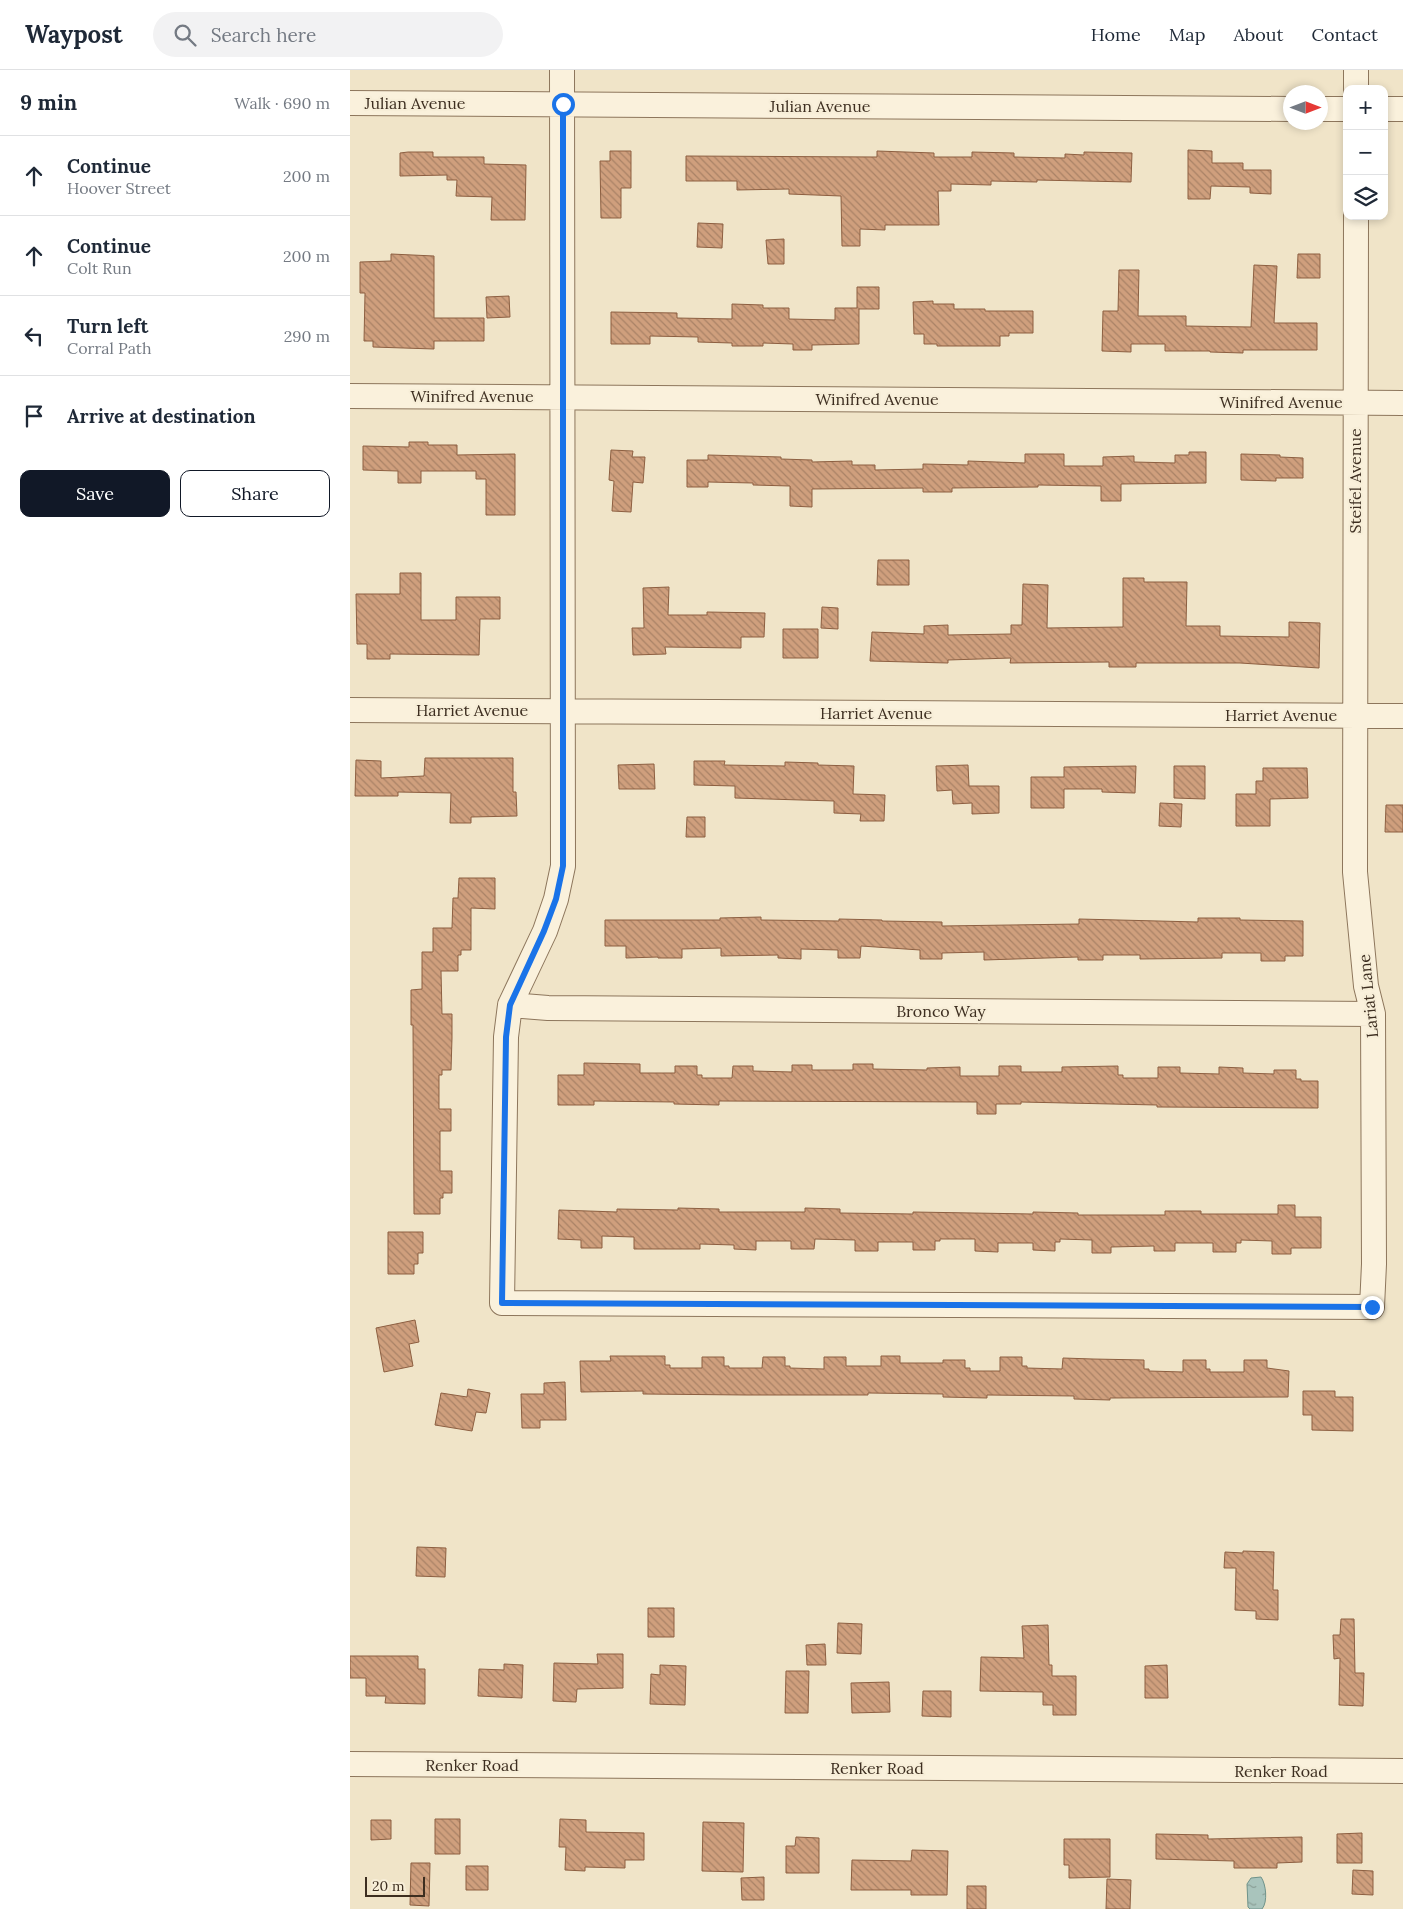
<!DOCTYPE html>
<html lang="en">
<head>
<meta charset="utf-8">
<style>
  :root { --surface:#fff; --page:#f2f2f3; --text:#1f2937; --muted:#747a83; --line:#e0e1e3; --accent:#111827 }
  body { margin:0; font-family:Lora,serif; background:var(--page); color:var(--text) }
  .controls { position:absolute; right:15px; top:15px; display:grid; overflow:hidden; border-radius:10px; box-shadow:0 2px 8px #0003 }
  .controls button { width:45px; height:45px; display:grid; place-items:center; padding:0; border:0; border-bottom:1px solid var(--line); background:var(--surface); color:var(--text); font:25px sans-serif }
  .compass { position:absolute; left:933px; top:15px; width:45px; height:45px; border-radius:50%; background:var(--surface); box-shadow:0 2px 8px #0003; rotate:90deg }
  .scale { position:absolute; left:15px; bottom:12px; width:60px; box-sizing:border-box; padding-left:5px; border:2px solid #3d2e20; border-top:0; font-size:14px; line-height:18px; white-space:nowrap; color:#3d2e20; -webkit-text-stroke:4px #f7eed8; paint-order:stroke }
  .stop { position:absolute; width:15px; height:15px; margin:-11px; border:4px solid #1a73e8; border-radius:50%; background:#fff }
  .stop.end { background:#1a73e8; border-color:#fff; box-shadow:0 1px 5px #0008 }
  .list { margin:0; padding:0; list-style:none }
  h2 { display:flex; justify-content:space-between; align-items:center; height:65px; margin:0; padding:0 20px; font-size:21px }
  h2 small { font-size:16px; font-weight:400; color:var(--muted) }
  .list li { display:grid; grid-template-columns:32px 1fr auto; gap:15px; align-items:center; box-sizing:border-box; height:80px; padding:0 20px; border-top:1px solid var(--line) }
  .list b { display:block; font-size:19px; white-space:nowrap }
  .list p { margin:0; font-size:16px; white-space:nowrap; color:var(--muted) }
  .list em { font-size:16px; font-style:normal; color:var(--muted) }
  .actions { display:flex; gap:10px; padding:15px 20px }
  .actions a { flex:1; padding:11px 0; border:1px solid var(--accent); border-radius:10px; text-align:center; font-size:18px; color:var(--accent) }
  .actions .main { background:var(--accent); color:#fff }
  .icon { flex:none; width:28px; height:28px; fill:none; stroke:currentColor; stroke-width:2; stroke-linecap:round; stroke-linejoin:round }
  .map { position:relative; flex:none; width:1053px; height:1839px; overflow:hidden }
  header { display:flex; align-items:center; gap:30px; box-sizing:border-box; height:70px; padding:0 25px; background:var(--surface); border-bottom:1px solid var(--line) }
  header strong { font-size:24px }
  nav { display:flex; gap:28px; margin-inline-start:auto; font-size:18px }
  .search { width:350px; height:45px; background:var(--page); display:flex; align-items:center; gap:12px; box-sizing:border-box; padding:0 18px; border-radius:28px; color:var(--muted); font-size:19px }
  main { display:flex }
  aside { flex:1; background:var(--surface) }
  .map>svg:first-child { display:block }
</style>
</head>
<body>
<header>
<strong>Waypost</strong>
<div class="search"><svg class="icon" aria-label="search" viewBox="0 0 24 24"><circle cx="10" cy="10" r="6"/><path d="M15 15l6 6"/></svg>Search here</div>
<nav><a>Home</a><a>Map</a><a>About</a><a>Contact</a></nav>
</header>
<main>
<aside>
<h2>9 min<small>Walk · 690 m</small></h2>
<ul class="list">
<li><svg class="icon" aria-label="ahead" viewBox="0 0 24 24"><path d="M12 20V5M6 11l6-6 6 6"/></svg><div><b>Continue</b><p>Hoover Street</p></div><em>200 m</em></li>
<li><svg class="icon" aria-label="ahead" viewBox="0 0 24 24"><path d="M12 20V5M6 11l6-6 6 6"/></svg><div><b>Continue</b><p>Colt Run</p></div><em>200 m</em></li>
<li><svg class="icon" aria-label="left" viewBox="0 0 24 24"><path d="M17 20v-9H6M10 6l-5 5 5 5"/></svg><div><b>Turn left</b><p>Corral Path</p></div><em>290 m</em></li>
<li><svg class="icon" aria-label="arrive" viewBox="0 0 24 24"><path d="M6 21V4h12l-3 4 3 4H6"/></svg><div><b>Arrive at destination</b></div></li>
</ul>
<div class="actions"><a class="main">Save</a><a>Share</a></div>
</aside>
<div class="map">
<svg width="1053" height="1839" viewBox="0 0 1053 1839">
  <defs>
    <pattern id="water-ripples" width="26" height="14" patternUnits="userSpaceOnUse" patternTransform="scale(1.25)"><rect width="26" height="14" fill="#a9c4bc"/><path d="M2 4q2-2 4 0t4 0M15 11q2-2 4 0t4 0" fill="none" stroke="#8ba098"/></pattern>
    <pattern id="building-back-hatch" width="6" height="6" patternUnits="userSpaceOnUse" patternTransform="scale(1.25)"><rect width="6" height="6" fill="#cf9f7d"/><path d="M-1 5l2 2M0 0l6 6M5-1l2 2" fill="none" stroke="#a98266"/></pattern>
  </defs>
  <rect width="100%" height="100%" fill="#f0e4c8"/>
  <path fill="url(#water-ripples)" stroke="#6f938a" d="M 911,1807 C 916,1814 918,1832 912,1839 L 900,1839 L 898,1837 L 897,1814 L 901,1808 Z"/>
  <path fill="url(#building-back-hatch)" stroke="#8d5f41" d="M 838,80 L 862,81 L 862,93 L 893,93 L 893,100 L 921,100 L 921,124 L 900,123 L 900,117 L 861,116 L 860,129 L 838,129 Z
    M 260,81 L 281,81 L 281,118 L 271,118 L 271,148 L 251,148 L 250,91 L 260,91 Z
    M 527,81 L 584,83 L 584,87 L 622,87 L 622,82 L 664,83 L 664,87 L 715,88 L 715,84 L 734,85 L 734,82 L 782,83 L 781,112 L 687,110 L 687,112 L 641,111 L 641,115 L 601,114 L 601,121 L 588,121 L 589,155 L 535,155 L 535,160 L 510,159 L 510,176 L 492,176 L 491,126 L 439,124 L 439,119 L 387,120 L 387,111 L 336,111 L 336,86 L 527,87 Z
    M 58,82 L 83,82 L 83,87 L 134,87 L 134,94 L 176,95 L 175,150 L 141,150 L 142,127 L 106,126 L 107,110 L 97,110 L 97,105 L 50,106 L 50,83 Z
    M 348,153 L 373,154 L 372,178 L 347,177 Z
    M 434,169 L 434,194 L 418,194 L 416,170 Z
    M 41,184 L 84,186 L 84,248 L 134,248 L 134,271 L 84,271 L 84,279 L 23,277 L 23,271 L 14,271 L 15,223 L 10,223 L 10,192 L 41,191 Z
    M 948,184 L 970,184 L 970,208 L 947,208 Z
    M 904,195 L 927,196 L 924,253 L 967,253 L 967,280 L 893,280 L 893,283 L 860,282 L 860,281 L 815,281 L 815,274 L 781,274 L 781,282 L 752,281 L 753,241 L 768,241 L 769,200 L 789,200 L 788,246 L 836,246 L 836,256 L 901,257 Z
    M 507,217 L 529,217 L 529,239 L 509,239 L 509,274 L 462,275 L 462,280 L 443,280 L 443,274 L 413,273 L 413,276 L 382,276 L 382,273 L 348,272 L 348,267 L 300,266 L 300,274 L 261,274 L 261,242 L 327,243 L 327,248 L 382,249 L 382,234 L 413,235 L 413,238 L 439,238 L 439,249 L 485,250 L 485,238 L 507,238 Z
    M 159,226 L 160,247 L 137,248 L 136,227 Z
    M 583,231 L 583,234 L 604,234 L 604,239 L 635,239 L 635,241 L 683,241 L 683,263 L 659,263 L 659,266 L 650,266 L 650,276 L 587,276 L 587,274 L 574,274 L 574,264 L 564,264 L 563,232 Z
    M 59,372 L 78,372 L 78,375 L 107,375 L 107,385 L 165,384 L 165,445 L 136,445 L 136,409 L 126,409 L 126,401 L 71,401 L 71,413 L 48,413 L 48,401 L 13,400 L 13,376 L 59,377 Z
    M 261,380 L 283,381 L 282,387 L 295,387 L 293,413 L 283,412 L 281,442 L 262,441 L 264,411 L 259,410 Z
    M 839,382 L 856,382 L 856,413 L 771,414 L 771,431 L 751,431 L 751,416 L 688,415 L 688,417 L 602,418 L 602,422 L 573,422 L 573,418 L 462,419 L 462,437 L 440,436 L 440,416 L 403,415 L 403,413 L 358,412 L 358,417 L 337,417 L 337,390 L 358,390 L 358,385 L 431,387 L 431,389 L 462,390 L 462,392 L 502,391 L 502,395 L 525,395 L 525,400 L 573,399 L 573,394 L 618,395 L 618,391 L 675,393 L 675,384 L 714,384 L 714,396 L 753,396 L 753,387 L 784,386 L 784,392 L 825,393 L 825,385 L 839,385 Z
    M 891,384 L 930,385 L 930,387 L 953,388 L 953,408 L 926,408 L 926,411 L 891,410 Z
    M 528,490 L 559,490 L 559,515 L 527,515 Z
    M 50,503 L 71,503 L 71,550 L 106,550 L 106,527 L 150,527 L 150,549 L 130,549 L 129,585 L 40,584 L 40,589 L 17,589 L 17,574 L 7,574 L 6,524 L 50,524 Z
    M 773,508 L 794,508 L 794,512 L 837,512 L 836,556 L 870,556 L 870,566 L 939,567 L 939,552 L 970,553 L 969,598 L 890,593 L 786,593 L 786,597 L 759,597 L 759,592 L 660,593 L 661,588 L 598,590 L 598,593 L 520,591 L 522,562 L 574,564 L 574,556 L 598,555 L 598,565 L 661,564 L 661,555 L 672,555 L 673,514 L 698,515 L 697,558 L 773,557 Z
    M 319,517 L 318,545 L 357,545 L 357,542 L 415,543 L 414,567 L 391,567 L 391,578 L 315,577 L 316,584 L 283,585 L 282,558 L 294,558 L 293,518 Z
    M 472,537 L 488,538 L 488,559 L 471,558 Z
    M 433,559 L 468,559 L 468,588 L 433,588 Z
    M 75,688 L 163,688 L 163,722 L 166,722 L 167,746 L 121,747 L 121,753 L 100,753 L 101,723 L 48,722 L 48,726 L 5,726 L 6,690 L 31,691 L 31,708 L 74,706 Z
    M 344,691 L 375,691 L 374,695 L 435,696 L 435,692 L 468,693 L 468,695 L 504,696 L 503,724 L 535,725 L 534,751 L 510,751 L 511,744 L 484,743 L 484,731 L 385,728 L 385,716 L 344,715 Z
    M 304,694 L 305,719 L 269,719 L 268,695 Z
    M 618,695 L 619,716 L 649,716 L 649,743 L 622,744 L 622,733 L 603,734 L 602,720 L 587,721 L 586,696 Z
    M 786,696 L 785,723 L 752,722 L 752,719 L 714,719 L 714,738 L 681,738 L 681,707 L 714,707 L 714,697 Z
    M 824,696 L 855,696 L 855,729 L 824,728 Z
    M 913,698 L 957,698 L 958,728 L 920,729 L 920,756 L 886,756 L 886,724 L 906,724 L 906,711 L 913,711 Z
    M 810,733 L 832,734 L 831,757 L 809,756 Z
    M 1036,735 L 1053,735 L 1053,762 L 1035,762 Z
    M 337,747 L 355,747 L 355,767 L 336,767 Z
    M 109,808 L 145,808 L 145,839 L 121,838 L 121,880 L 111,880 L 111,885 L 108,885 L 108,901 L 91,901 L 92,944 L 102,944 L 102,968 L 101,1000 L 92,1000 L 92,1005 L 89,1005 L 89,1039 L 101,1039 L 101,1061 L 90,1061 L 90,1101 L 102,1101 L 102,1123 L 93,1123 L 93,1128 L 90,1128 L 90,1144 L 64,1144 L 63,955 L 61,955 L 61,920 L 72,919 L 72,882 L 83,882 L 83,858 L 102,858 L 103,828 L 108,828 Z
    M 411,847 L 411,850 L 489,851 L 489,849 L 532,850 L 532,851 L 592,852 L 592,856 L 729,854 L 729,849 L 848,852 L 848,848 L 890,848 L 890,850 L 953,851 L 953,886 L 935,886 L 935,891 L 911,891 L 911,883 L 872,883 L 872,888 L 790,889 L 790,885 L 753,885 L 753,890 L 728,890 L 728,887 L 634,890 L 634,882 L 592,883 L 592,889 L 570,889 L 570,880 L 511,876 L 510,888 L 488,888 L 488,880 L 451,879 L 451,889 L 428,888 L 428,885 L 371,886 L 371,878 L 332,879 L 332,888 L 308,888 L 308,887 L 276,888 L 276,876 L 255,876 L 255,850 L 370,850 L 370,848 Z
    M 234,993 L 290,994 L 290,1003 L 325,1003 L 325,996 L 347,996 L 347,1005 L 352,1005 L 352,1008 L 382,1008 L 383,996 L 403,996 L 403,1001 L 442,1002 L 442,995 L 462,995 L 462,1000 L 503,1000 L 503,994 L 523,994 L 523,999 L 577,1000 L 577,998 L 610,997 L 610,1006 L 649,1006 L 649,996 L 671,996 L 671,1002 L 712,1002 L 712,997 L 768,996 L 768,1005 L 773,1005 L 773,1008 L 808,1008 L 808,997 L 830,997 L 830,1003 L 869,1004 L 869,997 L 893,998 L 893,1003 L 924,1004 L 924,1000 L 946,1000 L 946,1009 L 951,1009 L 951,1011 L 968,1011 L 968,1038 L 807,1037 L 807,1035 L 671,1032 L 671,1034 L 646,1034 L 646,1044 L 627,1044 L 627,1032 L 369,1031 L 369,1035 L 324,1034 L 324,1032 L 244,1031 L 244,1035 L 208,1035 L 208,1005 L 234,1005 Z
    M 928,1135 L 945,1135 L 945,1147 L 971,1147 L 971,1178 L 941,1178 L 941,1184 L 922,1184 L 922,1171 L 891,1170 L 891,1173 L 886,1173 L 886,1182 L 863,1182 L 863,1173 L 825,1173 L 825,1181 L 804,1181 L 804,1176 L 761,1177 L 761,1183 L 742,1183 L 742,1170 L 710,1169 L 710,1172 L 705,1172 L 705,1181 L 683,1180 L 683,1173 L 648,1173 L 648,1182 L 625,1181 L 625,1169 L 590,1169 L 590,1171 L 585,1171 L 585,1180 L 563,1180 L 563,1172 L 528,1172 L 528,1181 L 505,1181 L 505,1170 L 465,1169 L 464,1179 L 441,1179 L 441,1171 L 406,1171 L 406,1180 L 384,1179 L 384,1175 L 350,1174 L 350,1179 L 284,1179 L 284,1167 L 252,1166 L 252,1178 L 231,1178 L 231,1170 L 208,1169 L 209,1140 L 267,1142 L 267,1139 L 328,1140 L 328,1138 L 369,1139 L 369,1142 L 455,1142 L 455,1138 L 490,1139 L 490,1143 L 563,1144 L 563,1142 L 683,1144 L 683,1142 L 728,1143 L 728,1145 L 815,1145 L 815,1141 L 851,1141 L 851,1144 L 928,1144 Z
    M 38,1162 L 73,1162 L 73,1183 L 68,1183 L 68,1194 L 64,1194 L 64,1204 L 38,1204 Z
    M 65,1250 L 69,1272 L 59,1274 L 63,1296 L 34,1302 L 26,1258 Z
    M 260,1286 L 315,1286 L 315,1295 L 320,1295 L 320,1298 L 352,1298 L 352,1287 L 374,1287 L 374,1296 L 379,1296 L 379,1298 L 412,1298 L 413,1287 L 435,1287 L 435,1296 L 440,1296 L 440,1298 L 474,1299 L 474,1287 L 496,1287 L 496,1296 L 531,1296 L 531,1286 L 550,1286 L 550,1293 L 593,1293 L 593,1290 L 615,1290 L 615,1298 L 620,1298 L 620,1301 L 650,1301 L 650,1287 L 672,1287 L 672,1296 L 677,1296 L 677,1298 L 712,1299 L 713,1288 L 743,1289 L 794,1290 L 794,1299 L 799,1299 L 799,1301 L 833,1302 L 833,1290 L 856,1290 L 856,1299 L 860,1299 L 860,1302 L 894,1302 L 894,1290 L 917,1290 L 917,1298 L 939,1301 L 938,1327 L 760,1328 L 760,1330 L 724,1329 L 724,1326 L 637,1325 L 637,1328 L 593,1327 L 593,1324 L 518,1323 L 518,1325 L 396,1325 L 293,1324 L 293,1321 L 231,1322 L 230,1291 L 261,1291 Z
    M 215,1312 L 216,1350 L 190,1350 L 190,1358 L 172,1358 L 171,1324 L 194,1324 L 194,1313 Z
    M 118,1319 L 140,1323 L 136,1343 L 126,1342 L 122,1361 L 85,1355 L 91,1323 L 117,1327 Z
    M 953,1321 L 985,1321 L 985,1327 L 1003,1327 L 1003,1361 L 962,1360 L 962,1345 L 953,1345 Z
    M 67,1477 L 96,1478 L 95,1507 L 66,1506 Z
    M 893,1481 L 924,1482 L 923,1520 L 928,1520 L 928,1550 L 906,1549 L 906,1541 L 885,1540 L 886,1498 L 874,1498 L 875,1482 L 893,1483 Z
    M 298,1538 L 324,1538 L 324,1567 L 298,1567 Z
    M 991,1549 L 1004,1549 L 1005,1603 L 1014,1603 L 1013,1636 L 989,1635 L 990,1588 L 984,1589 L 983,1565 L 990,1565 Z
    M 488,1553 L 512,1554 L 511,1584 L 487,1583 Z
    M 698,1555 L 699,1595 L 702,1595 L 702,1606 L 726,1606 L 726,1645 L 703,1645 L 703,1635 L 693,1635 L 693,1622 L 630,1621 L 631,1587 L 674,1588 L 672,1556 Z
    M 475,1574 L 476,1595 L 457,1595 L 456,1575 Z
    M 247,1584 L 273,1584 L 273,1618 L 227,1619 L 226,1632 L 203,1631 L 204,1593 L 248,1594 Z
    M 0,1586 L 68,1586 L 68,1599 L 75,1599 L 75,1634 L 35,1633 L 36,1626 L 16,1626 L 16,1608 L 0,1608 Z
    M 154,1594 L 173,1595 L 172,1628 L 128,1626 L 129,1599 L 154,1600 Z
    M 310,1595 L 336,1596 L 335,1635 L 300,1634 L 301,1604 L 310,1605 Z
    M 817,1595 L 818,1628 L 795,1628 L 795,1596 Z
    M 436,1601 L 459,1601 L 458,1643 L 435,1643 Z
    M 539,1612 L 540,1642 L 502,1643 L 501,1613 Z
    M 573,1621 L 601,1621 L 601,1647 L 572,1646 Z
    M 85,1749 L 110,1749 L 110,1784 L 85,1784 Z
    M 210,1749 L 236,1750 L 236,1762 L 294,1763 L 294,1790 L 275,1790 L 275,1798 L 235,1797 L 235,1801 L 215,1800 L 216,1777 L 209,1777 Z
    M 21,1750 L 41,1750 L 41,1769 L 21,1770 Z
    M 353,1752 L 394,1753 L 393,1802 L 352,1801 Z
    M 1012,1763 L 1012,1793 L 987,1793 L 987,1764 Z
    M 806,1764 L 858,1765 L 858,1769 L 952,1767 L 952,1792 L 927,1793 L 927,1798 L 884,1798 L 884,1791 L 806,1789 Z
    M 446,1767 L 469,1768 L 469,1803 L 436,1803 L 436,1776 L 445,1776 Z
    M 714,1769 L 760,1769 L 760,1807 L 719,1808 L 719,1795 L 714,1795 Z
    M 562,1780 L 598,1781 L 597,1825 L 561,1825 L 561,1820 L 501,1820 L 502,1790 L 561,1791 Z
    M 61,1793 L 80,1793 L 79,1836 L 60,1835 Z
    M 116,1796 L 138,1796 L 138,1820 L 116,1820 Z
    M 1003,1800 L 1023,1801 L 1023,1825 L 1002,1824 Z
    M 414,1807 L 414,1830 L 392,1830 L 391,1808 Z
    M 757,1809 L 781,1810 L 780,1839 L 756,1839 Z
    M 617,1816 L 636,1816 L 636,1839 L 617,1839 Z"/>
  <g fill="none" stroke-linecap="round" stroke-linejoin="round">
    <defs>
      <path id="street" d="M 212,0 L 213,796 L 206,829 L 195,861 L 160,935 L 156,967 L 152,1233 L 1022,1237 L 1024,1194 L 1023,944 L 1016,916 L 1005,802 L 1006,146
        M 1006,19 L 1006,0
        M 0,33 L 941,39
        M 971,39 L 997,39
        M 1034,39 L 1053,39
        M 0,326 L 1053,333
        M 0,640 L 1053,646
        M 160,935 L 198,938 L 1023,944
        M 0,1694 L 1053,1701"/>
    </defs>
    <use href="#street" stroke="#8d765c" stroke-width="26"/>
    <use href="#street" stroke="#faf1dc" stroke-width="24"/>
  </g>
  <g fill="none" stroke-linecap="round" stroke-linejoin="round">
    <path stroke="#1a73e8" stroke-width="6" d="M 213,34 L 213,796 L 206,829 L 194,861 L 160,935 L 156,967 L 152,1233 L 1022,1237"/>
  </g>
  <g text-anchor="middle" stroke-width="4.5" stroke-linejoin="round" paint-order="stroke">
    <g font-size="16" fill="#3d2e20" stroke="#f7eed8">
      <text x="65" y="39">Julian Avenue</text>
      <text x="470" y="42">Julian Avenue</text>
      <text x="122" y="332">Winifred Avenue</text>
      <text x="527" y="335">Winifred Avenue</text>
      <text x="931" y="338">Winifred Avenue</text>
      <text transform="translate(1005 411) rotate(-90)" y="6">Steifel Avenue</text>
      <text x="122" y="646">Harriet Avenue</text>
      <text x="526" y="649">Harriet Avenue</text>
      <text x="931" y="651">Harriet Avenue</text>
      <text transform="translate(1018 926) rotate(-96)" y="6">Lariat Lane</text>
      <text x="591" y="947">Bronco Way</text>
      <text x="122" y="1701">Renker Road</text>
      <text x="527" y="1704">Renker Road</text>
      <text x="931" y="1707">Renker Road</text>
    </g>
  </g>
</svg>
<div class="controls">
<button>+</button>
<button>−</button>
<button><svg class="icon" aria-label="layers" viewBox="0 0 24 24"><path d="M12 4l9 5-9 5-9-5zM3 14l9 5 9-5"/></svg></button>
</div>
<svg class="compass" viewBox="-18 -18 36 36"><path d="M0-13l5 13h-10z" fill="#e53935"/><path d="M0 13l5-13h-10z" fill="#747a83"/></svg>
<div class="scale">20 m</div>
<div class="stop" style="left:213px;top:34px"></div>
<div class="stop end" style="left:1022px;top:1237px"></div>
</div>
</main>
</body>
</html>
